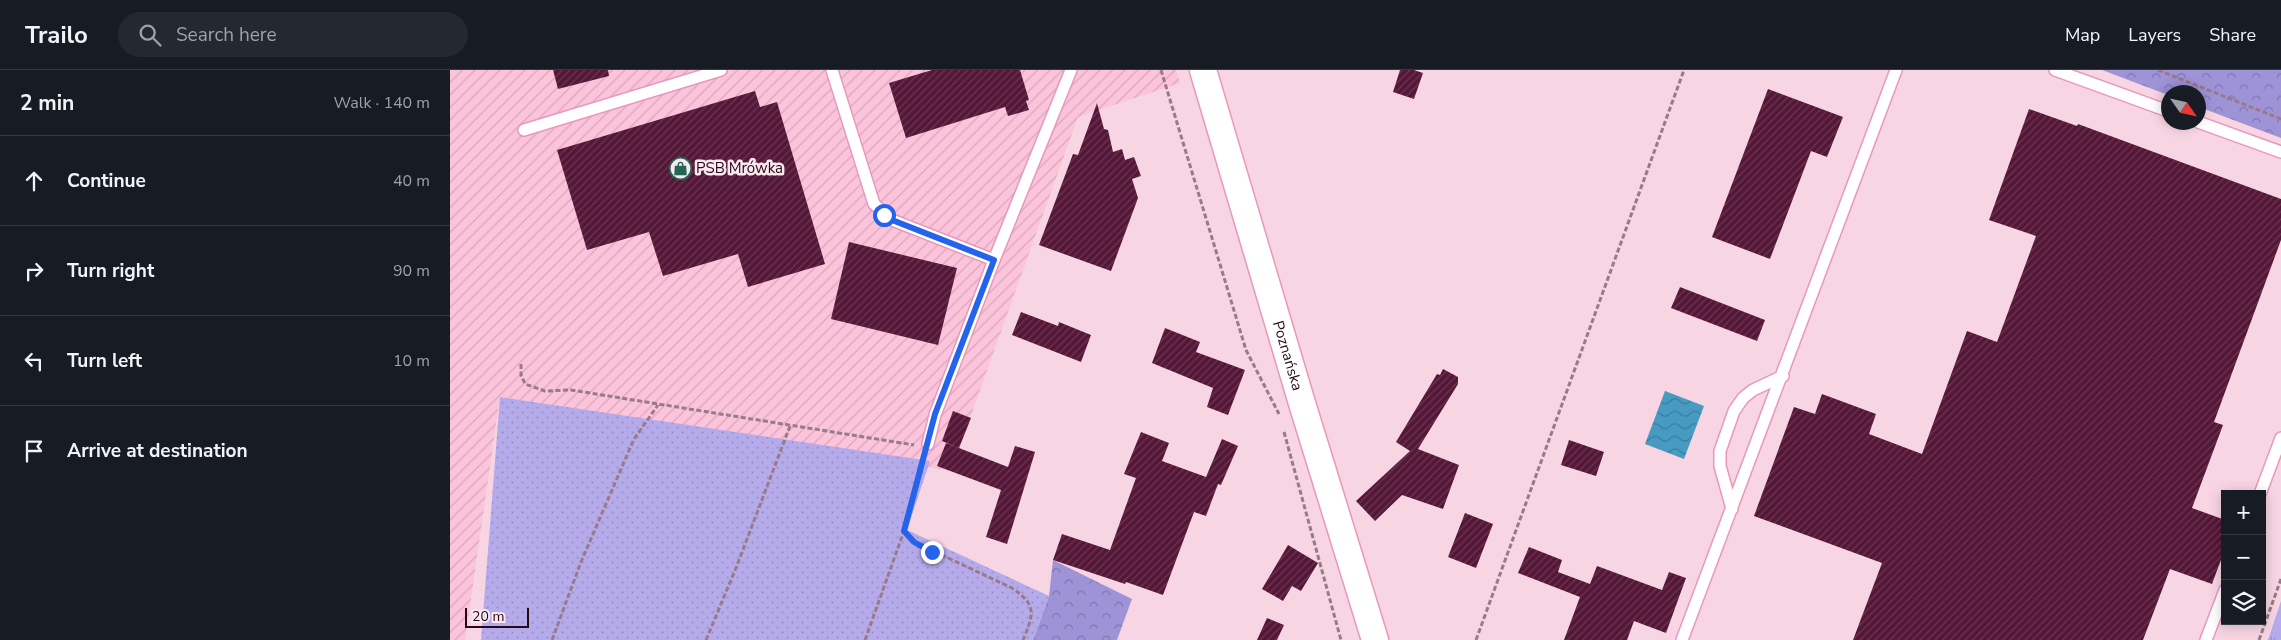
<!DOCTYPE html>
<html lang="en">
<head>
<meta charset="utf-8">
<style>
  :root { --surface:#171b24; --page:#242831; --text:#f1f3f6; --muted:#9ea1a6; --line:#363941 }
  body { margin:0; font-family:"Nunito Sans",sans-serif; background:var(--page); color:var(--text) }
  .controls { position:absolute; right:15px; bottom:15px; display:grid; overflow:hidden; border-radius:0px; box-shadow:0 2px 12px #0003 }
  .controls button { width:45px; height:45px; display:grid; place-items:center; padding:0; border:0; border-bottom:1px solid var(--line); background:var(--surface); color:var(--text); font:25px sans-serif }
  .compass { position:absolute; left:1711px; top:15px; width:45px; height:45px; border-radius:50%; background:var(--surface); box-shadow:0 2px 12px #0003; rotate:124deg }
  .scale { position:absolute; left:15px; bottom:12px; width:64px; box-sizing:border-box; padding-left:5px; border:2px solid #260818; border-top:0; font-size:14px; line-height:18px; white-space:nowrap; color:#260818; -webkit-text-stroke:4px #f9e8ef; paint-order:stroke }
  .stop { position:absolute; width:15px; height:15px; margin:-11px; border:4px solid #2563eb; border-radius:50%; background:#fff }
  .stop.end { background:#2563eb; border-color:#fff; box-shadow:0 1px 5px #0008 }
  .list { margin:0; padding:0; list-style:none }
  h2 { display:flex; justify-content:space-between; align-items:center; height:65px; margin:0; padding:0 20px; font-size:21px }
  h2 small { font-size:16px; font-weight:400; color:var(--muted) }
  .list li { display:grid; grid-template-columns:32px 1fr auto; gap:15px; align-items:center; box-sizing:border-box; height:90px; padding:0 20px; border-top:1px solid var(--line) }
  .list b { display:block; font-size:19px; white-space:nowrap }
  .list em { font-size:16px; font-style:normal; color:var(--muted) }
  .icon { flex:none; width:28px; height:28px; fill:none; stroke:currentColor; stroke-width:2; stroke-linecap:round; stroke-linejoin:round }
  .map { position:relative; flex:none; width:1831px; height:570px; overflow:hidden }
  header { display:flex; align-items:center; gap:30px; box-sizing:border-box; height:70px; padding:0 25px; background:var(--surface); border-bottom:1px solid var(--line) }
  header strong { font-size:24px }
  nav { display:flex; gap:28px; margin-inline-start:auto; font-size:18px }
  .search { width:350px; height:45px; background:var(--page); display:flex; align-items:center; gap:12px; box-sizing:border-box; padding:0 18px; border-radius:28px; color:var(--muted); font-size:19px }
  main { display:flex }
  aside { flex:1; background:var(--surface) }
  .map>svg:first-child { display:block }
</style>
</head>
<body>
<header>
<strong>Trailo</strong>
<div class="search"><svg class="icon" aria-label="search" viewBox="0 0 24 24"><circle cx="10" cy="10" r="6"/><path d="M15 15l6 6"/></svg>Search here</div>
<nav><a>Map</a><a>Layers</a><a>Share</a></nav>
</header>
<main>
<aside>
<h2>2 min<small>Walk · 140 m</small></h2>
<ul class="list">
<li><svg class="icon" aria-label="ahead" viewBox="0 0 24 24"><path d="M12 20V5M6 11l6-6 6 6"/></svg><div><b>Continue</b></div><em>40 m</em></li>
<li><svg class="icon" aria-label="right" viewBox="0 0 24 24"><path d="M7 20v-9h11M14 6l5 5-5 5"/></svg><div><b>Turn right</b></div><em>90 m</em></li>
<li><svg class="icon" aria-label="left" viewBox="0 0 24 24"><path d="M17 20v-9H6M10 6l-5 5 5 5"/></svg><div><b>Turn left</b></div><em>10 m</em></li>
<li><svg class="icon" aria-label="arrive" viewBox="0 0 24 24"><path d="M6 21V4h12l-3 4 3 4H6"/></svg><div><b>Arrive at destination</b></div></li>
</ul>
</aside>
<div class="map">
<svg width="1831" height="570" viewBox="0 0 1831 570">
  <defs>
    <pattern id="industrial-furrows" width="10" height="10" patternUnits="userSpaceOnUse" patternTransform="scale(1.25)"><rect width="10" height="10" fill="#fcc4db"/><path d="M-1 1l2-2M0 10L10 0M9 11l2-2" fill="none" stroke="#d8a7bb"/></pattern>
    <pattern id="grass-tufts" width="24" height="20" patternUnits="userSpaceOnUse" patternTransform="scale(1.25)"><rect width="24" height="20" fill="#b5abea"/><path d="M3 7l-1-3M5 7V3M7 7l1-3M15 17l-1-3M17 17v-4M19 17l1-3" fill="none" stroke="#9c92c8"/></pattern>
    <pattern id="forest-crowns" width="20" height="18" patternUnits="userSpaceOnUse" patternTransform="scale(1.25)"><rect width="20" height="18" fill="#9e93d7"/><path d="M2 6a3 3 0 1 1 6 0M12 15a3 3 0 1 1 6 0" fill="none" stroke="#8176ad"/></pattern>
    <pattern id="garden-dots" width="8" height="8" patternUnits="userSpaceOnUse" patternTransform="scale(1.25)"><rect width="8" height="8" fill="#b5abea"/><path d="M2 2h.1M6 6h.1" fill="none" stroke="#9c92c8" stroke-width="1.8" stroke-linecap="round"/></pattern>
    <pattern id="water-waves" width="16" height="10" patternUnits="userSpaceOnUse" patternTransform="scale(1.25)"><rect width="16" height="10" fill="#479bc2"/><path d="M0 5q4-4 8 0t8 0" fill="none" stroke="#3b7c9d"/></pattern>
    <pattern id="building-hatch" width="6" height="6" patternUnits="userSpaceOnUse" patternTransform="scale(1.25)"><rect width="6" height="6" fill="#551738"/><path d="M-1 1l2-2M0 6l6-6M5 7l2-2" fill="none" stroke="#6a3752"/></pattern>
  </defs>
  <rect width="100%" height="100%" fill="#f8d5e3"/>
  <path fill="url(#industrial-furrows)" d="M 0,0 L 726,0 L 730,13 L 628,47 L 501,401 L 50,327 L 15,570 L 0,570 Z"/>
  <path fill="url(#grass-tufts)" d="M 1831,531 L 1831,570 L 1818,570 Z"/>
  <path fill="url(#forest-crowns)" d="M 1652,0 L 1831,0 L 1831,68 L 1749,37 L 1748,22 L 1718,22 L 1718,25 Z
    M 603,490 L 682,529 L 667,570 L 583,570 L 599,526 Z"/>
  <path fill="url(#garden-dots)" d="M 50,327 L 480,391 L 457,460 L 599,526 L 583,570 L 31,570 Z"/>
  <path fill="url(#water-waves)" d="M 1215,321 L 1254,336 L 1234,389 L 1195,374 Z"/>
  <path fill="url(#building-hatch)" d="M 103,0 L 158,0 L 159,6 L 108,19 Z
    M 482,0 L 570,0 L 579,30 L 576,31 L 579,40 L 558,46 L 555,37 L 456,68 L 439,13 Z
    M 950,0 L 964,0 L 973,3 L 964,29 L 943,22 Z
    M 1318,19 L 1393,47 L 1377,87 L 1361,81 L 1320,189 L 1262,167 Z
    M 305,21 L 310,37 L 327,32 L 375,194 L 298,217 L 288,184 L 213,206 L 199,162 L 137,180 L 107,80 Z
    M 647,33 L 654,59 L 658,60 L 663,82 L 672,79 L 675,90 L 684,87 L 691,106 L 682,109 L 688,128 L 661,201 L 589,175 L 623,84 L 628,85 Z
    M 1579,39 L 1627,56 L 1628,54 L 1831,129 L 1831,170 L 1764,352 L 1773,355 L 1742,438 L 1775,450 L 1775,479 L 1762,514 L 1720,499 L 1693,570 L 1403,570 L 1432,493 L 1304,446 L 1344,337 L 1365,344 L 1372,324 L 1426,344 L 1419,364 L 1472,384 L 1517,261 L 1547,272 L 1586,166 L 1539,150 Z
    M 399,172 L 507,198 L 488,275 L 381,249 Z
    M 1230,217 L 1315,250 L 1307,271 L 1221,238 Z
    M 571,242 L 608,256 L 609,252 L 641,265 L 631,292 L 562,265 Z
    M 715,258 L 750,272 L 746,282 L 795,300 L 778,345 L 757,337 L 763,318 L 702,293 Z
    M 993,299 L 1008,307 L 1008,314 L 968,379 L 1009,395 L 993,439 L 952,425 L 925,451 L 906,431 L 960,381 L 946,372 L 987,304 L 990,305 Z
    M 503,341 L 521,348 L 509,378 L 492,371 Z
    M 691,362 L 719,373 L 712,391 L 756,407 L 772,369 L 788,376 L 771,415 L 768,414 L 756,446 L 744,442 L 713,525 L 676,512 L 675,514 L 603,490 L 612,464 L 660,480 L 686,408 L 674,404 Z
    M 1119,370 L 1154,382 L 1146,406 L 1111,395 Z
    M 496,373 L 558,397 L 565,376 L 585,382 L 557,474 L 536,467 L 551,420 L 487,396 Z
    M 1015,443 L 1043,454 L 1026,498 L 998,487 Z
    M 838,475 L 868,493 L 851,521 L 842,516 L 833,531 L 812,519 Z
    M 1079,477 L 1112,490 L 1108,502 L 1140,514 L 1147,496 L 1212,520 L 1219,502 L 1236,508 L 1216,563 L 1184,551 L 1177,570 L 1114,570 L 1130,527 L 1068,503 Z
    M 817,548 L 834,555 L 827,570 L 807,570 Z"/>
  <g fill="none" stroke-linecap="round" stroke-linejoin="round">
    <defs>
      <path id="service" d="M 382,0 L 424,134 L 442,150 L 544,190
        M 1605,0 L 1718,41
        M 1748,52 L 1831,82
        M 74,60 L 271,0
        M 478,374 L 485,345 L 544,190 L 621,0
        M 1810,424 L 1831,368
        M 1282,439 L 1270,396 L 1270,381 L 1284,341 L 1293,328 L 1303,320 L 1333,306
        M 1232,570 L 1446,0
        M 1756,570 L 1775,520"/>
      <g id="tertiary">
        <path id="s1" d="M 753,0 L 851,330 L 925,570"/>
      </g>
    </defs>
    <use href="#service" stroke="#e997bc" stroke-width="14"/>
    <use href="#tertiary" stroke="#e997bc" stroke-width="29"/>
    <path stroke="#9a7988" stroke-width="3" stroke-dasharray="5 2.5" stroke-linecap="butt" d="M 711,0 L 796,280 L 829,344
      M 1708,0 L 1831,49
      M 71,294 L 71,305 L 75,314 L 95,321 L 121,320 L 464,375
      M 834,362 L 891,570
      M 454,461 L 464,472 L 562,518 C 587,535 584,544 573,570
      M 102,570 L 131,492 L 184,369 L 208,335
      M 256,570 L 286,498 L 340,356
      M 415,570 L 454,461 L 474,388
      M 1026,570 L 1234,0
      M 1809,570 L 1831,509"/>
    <use href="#service" stroke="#fff" stroke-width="11"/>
    <use href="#tertiary" stroke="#fff" stroke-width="26"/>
  </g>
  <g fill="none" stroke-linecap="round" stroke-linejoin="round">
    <path stroke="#2563eb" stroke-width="6" d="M 434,145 L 442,150 L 544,190 L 485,344 L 454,461 L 464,472 L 482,482"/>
  </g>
  <defs>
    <symbol id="shop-ring" viewBox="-11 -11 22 22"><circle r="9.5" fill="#f9e8ef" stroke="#256553" stroke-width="1.5"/><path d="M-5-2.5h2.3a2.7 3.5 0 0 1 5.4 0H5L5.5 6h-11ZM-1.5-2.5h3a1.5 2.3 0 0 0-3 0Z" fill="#256553"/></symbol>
  </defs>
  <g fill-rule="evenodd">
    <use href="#shop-ring" x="218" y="86" width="25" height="25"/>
  </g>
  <g text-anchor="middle" stroke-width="5" stroke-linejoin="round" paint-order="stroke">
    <g font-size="15" fill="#260818" stroke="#f9e8ef" text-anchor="start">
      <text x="246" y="103">PSB Mrówka</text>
    </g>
    <g font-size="15" fill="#260818" stroke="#f9e8ef">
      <text dy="5" stroke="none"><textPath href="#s1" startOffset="298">Poznańska</textPath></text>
    </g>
  </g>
</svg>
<div class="controls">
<button>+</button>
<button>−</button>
<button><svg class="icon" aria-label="layers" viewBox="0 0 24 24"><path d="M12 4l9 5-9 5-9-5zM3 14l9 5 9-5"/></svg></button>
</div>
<svg class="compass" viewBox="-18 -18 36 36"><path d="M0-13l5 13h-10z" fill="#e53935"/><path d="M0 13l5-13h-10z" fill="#9ea1a6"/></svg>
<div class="scale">20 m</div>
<div class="stop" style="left:434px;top:145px"></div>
<div class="stop end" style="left:482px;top:482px"></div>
</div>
</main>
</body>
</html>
